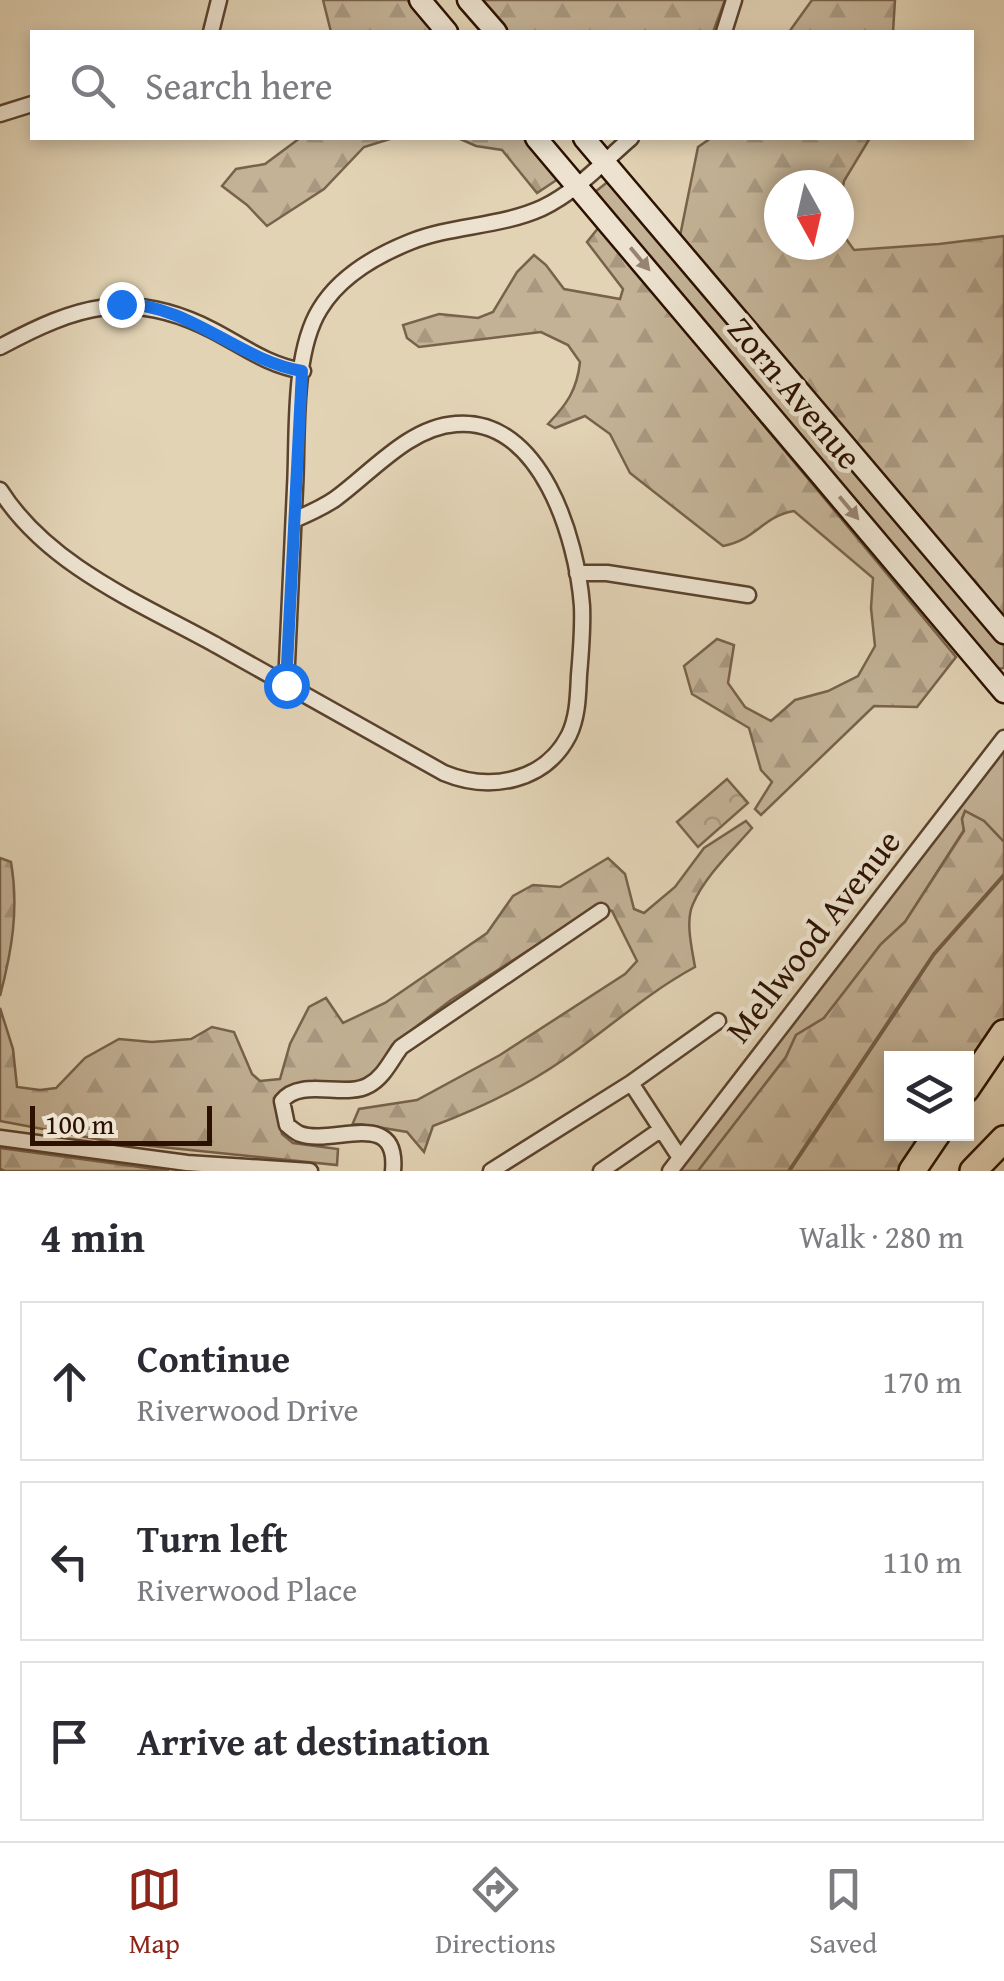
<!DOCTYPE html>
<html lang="en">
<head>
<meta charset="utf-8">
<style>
  :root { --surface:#fff; --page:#f7f7f7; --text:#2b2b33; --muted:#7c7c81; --line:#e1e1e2; --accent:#8f2418 }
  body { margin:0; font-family:"Gentium Book Plus",serif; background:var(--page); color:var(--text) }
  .controls { position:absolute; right:30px; bottom:30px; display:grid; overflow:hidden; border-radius:0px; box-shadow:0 5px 15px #0003 }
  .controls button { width:90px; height:90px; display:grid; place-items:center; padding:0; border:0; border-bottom:2px solid var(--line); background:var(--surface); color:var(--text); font:50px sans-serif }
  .compass { position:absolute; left:764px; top:170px; width:90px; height:90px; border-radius:50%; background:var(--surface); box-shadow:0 5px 15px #0003; rotate:172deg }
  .scale { position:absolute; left:30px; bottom:25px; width:182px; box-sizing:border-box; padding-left:10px; border:5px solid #2c1100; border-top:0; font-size:28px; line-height:35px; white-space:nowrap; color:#2c1100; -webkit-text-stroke:8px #ece2cf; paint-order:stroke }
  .stop { position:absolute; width:30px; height:30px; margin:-22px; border:8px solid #1a73e8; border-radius:50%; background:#fff }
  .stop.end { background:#1a73e8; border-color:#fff; box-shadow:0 2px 10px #0008 }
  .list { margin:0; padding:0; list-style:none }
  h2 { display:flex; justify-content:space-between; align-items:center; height:130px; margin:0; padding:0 40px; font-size:42px }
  h2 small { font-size:32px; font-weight:400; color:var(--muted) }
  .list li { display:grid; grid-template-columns:65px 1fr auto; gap:30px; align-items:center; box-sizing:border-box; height:160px; margin:0 20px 20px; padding:0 20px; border:2px solid var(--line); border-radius:0px }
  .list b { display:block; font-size:38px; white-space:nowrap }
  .list p { margin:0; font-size:32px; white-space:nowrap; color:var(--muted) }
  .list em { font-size:32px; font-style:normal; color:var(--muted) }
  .icon { flex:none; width:55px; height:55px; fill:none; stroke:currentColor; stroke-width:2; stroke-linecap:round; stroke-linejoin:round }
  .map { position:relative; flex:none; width:1004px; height:1171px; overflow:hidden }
  .search { position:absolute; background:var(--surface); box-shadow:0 5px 15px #0003; left:30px; right:30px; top:30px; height:110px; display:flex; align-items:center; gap:25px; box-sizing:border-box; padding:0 35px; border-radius:0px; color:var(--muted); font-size:38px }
  .sheet { height:670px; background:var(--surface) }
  nav { display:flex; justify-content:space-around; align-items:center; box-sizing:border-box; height:140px; border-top:2px solid var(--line); background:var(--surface); font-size:28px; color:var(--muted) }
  nav a { display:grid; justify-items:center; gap:5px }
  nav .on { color:var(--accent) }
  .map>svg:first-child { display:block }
</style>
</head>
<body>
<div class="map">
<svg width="1004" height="1171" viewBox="0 0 1004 1171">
  <defs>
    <pattern id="forest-firs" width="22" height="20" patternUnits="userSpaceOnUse" patternTransform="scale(2.5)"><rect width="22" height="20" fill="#c3b296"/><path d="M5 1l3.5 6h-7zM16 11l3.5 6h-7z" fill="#a89880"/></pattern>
    <pattern id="park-crowns" width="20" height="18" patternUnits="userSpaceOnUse" patternTransform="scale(2.5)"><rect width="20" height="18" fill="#c3b296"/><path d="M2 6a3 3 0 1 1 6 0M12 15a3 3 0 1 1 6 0" fill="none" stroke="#a89880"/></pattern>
  </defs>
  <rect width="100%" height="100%" fill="#e2d3b5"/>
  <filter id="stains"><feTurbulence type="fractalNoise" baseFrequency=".002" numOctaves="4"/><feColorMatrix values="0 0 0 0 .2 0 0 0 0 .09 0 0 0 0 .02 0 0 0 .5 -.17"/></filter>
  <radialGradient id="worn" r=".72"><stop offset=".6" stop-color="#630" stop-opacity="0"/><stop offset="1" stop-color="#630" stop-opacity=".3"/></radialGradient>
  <path fill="#c3b296" stroke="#78624b" stroke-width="2.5" d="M 610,180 L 1004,644 L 1004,668 L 997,669 L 595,192 Z
    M 1004,749 L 1004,842 L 984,821 L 965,811 L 962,819 L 964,830 L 905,922 L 881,944 L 824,1018 L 796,1035 L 786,1057 L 698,1171 L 675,1171 Z"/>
  <path fill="url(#forest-firs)" stroke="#78624b" stroke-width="2.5" d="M 323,0 L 407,0 L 435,32 L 331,32 Z
    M 483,0 L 725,0 L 713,32 L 509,32 Z
    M 812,0 L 895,0 L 893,32 L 789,32 Z
    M 300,138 L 393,138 L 364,147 L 324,189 L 267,226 L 247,205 L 222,186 L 236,169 L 265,164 Z
    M 458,138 L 523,138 L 558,179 L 537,193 L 502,150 L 476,146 Z
    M 711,138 L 870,138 L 844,181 L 839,209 L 839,185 L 779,185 L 779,245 L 839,245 L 839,229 L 854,250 L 939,244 L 1004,236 L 1004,616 L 1000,616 L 680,236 L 698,147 Z
    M 599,227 L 956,657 L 917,707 L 874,706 L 761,815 L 755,809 L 772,782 L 761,770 L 749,728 L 692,694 L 684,666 L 717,639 L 734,645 L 728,683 L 745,707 L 771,721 L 795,700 L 828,691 L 858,676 L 875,646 L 871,608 L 873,578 L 794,511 C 763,516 756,540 723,546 L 630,473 L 610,434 L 585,416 L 555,428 L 548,424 C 567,404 577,390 580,362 L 568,345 L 541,332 L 419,347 L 407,338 L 403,325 L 439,314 L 478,318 L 493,312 L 517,272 L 534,255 L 546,265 L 564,289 L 620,299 L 623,289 L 587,242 Z
    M 965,811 L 984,821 L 1004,842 L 1004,1020 L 967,1075 L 966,1058 L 892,1058 L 892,1134 L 926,1134 L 901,1171 L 698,1171 L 786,1057 L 796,1035 L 824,1018 L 881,944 L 905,922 L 964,831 L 962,819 Z
    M 746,821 L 752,828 C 732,851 705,876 693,904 C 685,921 692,949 695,967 C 647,993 608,1029 563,1060 C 524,1087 478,1109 433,1126 L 424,1152 L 407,1132 L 353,1123 L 359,1109 L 417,1100 L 500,1055 L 625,974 L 637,961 L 612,911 L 599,905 L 451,1000 L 392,1045 L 377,1073 L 363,1081 L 296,1085 L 274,1098 L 282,1134 L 293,1143 L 338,1149 L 337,1165 L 112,1142 L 0,1121 L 0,1008 L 13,1049 L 17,1087 L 40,1090 L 56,1088 L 85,1058 L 119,1039 L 152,1042 L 191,1039 L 212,1027 L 234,1032 L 252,1074 L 260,1081 L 280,1079 L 290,1044 L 309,1007 L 326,998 L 343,1023 L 385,1003 L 487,933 L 513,896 L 533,885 L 560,887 L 608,858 L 625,874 L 634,909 L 644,913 L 675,887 L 704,848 Z
    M 0,858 L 11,862 C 19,909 12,950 0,996 Z
    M 0,1148 L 169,1171 L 0,1171 Z"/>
  <path fill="url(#park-crowns)" stroke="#78624b" stroke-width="2.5" d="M 727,779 L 748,803 L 698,847 L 677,822 Z"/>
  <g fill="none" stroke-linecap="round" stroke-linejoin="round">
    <path stroke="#745e47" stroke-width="4" d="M 0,1170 L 3,1171
      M 789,1171 L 934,954 L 1004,875"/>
    <defs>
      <path id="minor" d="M 211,32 L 219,0
        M 724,32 L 734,0
        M 0,114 L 32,104
        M 0,347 C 76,306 130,288 212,330 C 243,346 267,365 303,371
        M 0,490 C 48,566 140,603 216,645 C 292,688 368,731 444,773 C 490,792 545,782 569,735 C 578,716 578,695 579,675 C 581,652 583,629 582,606 C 577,539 541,417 456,424 C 409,427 371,473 335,499 C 322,508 308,514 294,520
        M 577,573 L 607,573 L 748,595
        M 286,685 C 289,619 292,554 295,488 C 298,436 292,354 320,309 C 340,276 375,256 410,242 C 452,225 500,227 542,208 C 576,192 603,162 631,138
        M 631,1083 L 680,1158
        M 0,1138 L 187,1163 L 310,1171
        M 393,1171 C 399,1107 333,1146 300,1134 C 295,1132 291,1128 287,1125 L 282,1101 C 301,1077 345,1099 369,1085 C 384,1077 391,1060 401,1047 L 601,911
        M 491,1171 L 631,1083 L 718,1021
        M 601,1171 L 660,1130
        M 670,1171 L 1004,738"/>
      <path id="secondary" d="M 420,0 L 447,32
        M 468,0 L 496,32
        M 536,138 L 1004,692
        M 584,138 L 1004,633"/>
      <path id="motorway" d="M 966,1089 L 1004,1033
        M 912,1171 L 937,1134
        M 973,1171 L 1004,1139"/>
    </defs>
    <use href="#minor" stroke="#5a422d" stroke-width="19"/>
    <use href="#secondary" stroke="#2c1100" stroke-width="25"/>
    <use href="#motorway" stroke="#2c1100" stroke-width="30"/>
    <use href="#minor" stroke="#ece2cf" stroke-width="14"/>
    <use href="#secondary" stroke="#ece2cf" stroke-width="20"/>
    <use href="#motorway" stroke="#e2d3b5" stroke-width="25"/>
  </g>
  <defs><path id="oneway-solid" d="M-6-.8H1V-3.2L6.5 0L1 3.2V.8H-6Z" transform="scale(2.5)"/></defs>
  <g fill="#968472">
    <use href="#oneway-solid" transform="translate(640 259) rotate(50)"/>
    <use href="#oneway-solid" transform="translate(849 508) rotate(50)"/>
  </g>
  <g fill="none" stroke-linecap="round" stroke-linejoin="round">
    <path stroke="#1a73e8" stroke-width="12" d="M 121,304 C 190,304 238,360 302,371 L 286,685"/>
  </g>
  <g text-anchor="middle" stroke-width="9" stroke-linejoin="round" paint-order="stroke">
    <g font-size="35" fill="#2c1100" stroke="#ece2cf">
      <text transform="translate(795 393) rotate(50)" y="12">Zorn Avenue</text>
      <text transform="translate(813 936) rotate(-52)" y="12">Mellwood Avenue</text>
    </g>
  </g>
  <rect width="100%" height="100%" filter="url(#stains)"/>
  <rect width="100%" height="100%" fill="url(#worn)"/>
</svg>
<div class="controls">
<button><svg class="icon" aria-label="layers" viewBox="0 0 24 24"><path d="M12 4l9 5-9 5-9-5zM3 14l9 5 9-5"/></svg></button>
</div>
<svg class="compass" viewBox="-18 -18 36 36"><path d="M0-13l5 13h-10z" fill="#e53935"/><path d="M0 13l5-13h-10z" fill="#7c7c81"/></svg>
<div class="scale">100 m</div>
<div class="stop" style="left:286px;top:685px"></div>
<div class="stop end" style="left:121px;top:304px"></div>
<div class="search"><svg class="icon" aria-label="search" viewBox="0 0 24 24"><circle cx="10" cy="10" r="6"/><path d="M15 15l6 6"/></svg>Search here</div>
</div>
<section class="sheet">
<h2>4 min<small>Walk · 280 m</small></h2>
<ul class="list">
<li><svg class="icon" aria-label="ahead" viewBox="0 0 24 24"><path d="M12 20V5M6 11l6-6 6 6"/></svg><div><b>Continue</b><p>Riverwood Drive</p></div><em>170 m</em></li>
<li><svg class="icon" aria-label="left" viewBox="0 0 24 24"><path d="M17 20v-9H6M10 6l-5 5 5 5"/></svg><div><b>Turn left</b><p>Riverwood Place</p></div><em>110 m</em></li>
<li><svg class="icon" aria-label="arrive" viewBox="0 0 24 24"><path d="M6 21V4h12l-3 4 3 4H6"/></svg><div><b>Arrive at destination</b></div></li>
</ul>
</section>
<nav>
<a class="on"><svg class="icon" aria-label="map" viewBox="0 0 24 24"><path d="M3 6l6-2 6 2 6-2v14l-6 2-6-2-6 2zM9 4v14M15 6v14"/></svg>Map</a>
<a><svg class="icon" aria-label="directions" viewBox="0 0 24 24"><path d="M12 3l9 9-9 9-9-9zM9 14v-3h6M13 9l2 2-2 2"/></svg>Directions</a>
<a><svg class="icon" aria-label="saved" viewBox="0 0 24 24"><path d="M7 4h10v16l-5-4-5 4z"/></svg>Saved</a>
</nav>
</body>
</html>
